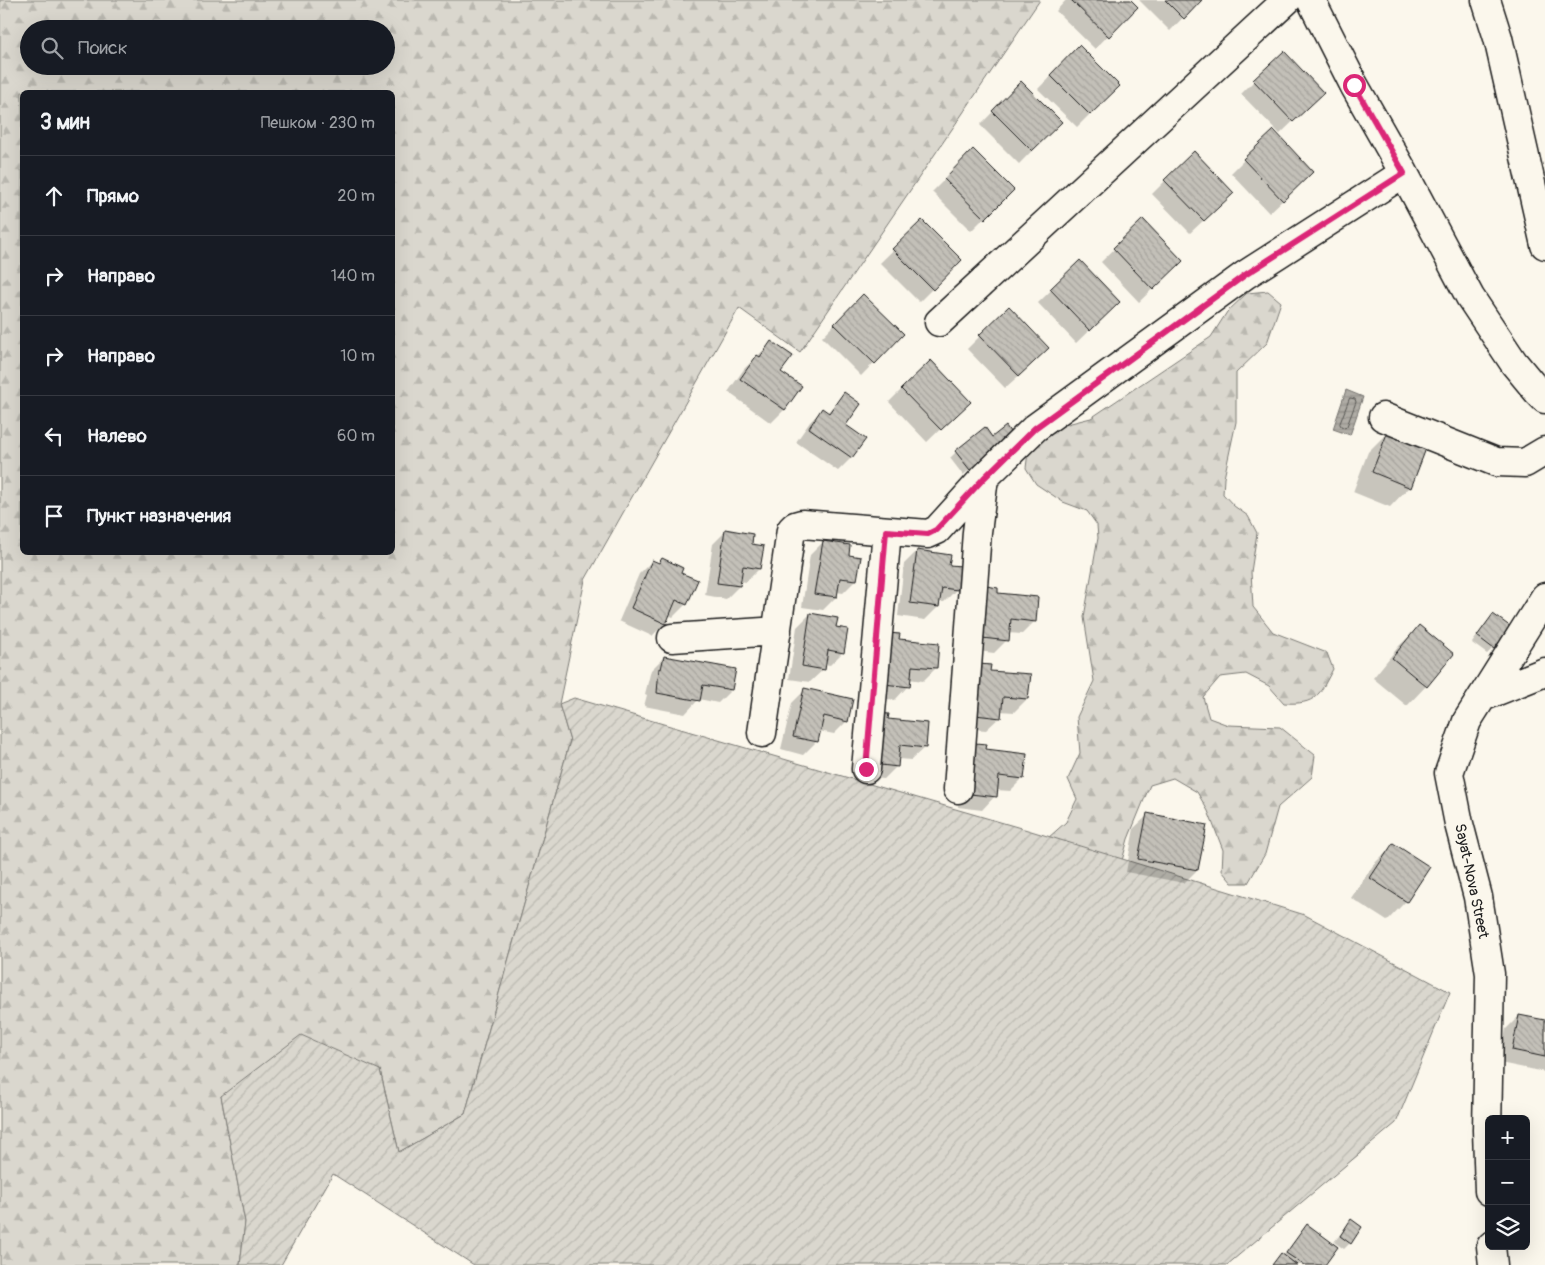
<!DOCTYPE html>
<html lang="ru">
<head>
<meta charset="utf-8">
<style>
  :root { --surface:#171b24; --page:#20242c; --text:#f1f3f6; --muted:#9ea1a6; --line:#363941 }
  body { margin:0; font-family:Pangolin,sans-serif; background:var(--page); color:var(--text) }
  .controls { position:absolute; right:15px; bottom:15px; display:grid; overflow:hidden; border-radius:8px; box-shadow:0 5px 20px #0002 }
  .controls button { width:45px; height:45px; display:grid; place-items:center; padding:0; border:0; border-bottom:1px solid var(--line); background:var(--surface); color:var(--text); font:25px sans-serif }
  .stop { position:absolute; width:15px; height:15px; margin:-11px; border:4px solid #db2777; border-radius:50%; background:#fff }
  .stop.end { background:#db2777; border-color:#fff; box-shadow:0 1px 5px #0008 }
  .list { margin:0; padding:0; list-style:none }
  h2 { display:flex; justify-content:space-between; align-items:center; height:65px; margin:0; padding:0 20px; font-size:21px }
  h2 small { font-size:16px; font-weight:400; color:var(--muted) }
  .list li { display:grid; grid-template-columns:32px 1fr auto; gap:15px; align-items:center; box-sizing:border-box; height:80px; padding:0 20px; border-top:1px solid var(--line) }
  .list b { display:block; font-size:19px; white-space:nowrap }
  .list em { font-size:16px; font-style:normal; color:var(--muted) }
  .icon { flex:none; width:28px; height:28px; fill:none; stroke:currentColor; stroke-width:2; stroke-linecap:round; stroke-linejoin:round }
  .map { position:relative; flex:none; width:1545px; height:1265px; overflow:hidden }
  .search { position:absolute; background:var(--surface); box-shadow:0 5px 20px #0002; left:20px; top:20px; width:375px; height:55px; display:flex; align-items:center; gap:12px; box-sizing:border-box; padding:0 18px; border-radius:28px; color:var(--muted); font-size:19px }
  .panel { position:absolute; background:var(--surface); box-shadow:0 5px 20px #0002; left:20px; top:90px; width:375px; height:465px; border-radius:8px }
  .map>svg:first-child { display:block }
</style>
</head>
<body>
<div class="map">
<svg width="1545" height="1265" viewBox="0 0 1545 1265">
  <defs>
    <pattern id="forest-firs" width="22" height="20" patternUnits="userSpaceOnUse" patternTransform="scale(1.25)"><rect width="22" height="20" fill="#dad7ce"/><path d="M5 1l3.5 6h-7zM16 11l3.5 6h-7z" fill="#bab8b0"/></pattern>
    <pattern id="garden-furrows" width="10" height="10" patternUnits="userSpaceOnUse" patternTransform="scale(1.25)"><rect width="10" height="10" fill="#dad7ce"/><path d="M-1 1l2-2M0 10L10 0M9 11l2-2" fill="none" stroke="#bab8b0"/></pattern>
    <pattern id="water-rules" width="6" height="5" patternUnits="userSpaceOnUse" patternTransform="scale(1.25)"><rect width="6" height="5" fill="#afaca5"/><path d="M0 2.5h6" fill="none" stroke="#96938d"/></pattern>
    <pattern id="building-back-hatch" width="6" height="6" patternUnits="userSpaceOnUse" patternTransform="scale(1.25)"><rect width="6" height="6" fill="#c3c0b8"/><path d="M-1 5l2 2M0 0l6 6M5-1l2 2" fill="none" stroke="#a7a49e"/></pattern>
  </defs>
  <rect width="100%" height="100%" fill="#fbf7ec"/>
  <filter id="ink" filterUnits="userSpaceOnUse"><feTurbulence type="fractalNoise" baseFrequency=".02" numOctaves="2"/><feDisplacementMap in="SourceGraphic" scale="10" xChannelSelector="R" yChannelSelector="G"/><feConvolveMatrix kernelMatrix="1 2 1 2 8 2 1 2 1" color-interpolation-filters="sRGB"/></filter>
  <g filter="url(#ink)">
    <path fill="url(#forest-firs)" stroke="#7b7a75" fill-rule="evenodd" d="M 0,0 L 1040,0 L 800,352 L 739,308 L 585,580 L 559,704 L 570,741 L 465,1114 L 399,1152 L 380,1070 L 221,1096 L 245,1222 L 240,1265 L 0,1265 ZM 29,29 L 386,29 L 386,66 L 29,66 ZM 22,92 L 392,92 L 392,552 L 22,552 Z
      M 1268,291 L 1281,302 L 1267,343 L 1236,373 L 1236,422 L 1224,478 L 1223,494 L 1234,506 L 1248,516 L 1257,533 L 1251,572 L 1253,607 L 1273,632 L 1327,653 L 1333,669 C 1319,695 1317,705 1284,703 L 1269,686 L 1246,674 L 1220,677 L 1203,697 L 1209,718 L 1228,725 L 1280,727 L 1315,755 L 1312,777 L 1278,807 L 1265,854 L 1248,883 L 1232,883 L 1222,871 L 1223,850 L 1208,811 L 1197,792 L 1173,778 L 1150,785 L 1128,839 L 1105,922 L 1039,846 L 1066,822 L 1077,799 L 1068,779 L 1080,753 L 1077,717 L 1094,681 L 1084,617 L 1098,538 L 1097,525 L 1087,511 L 1063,502 L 1036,484 L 1026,468 L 1028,452 L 1046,432 L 1071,423 L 1091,418 L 1211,337 L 1227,312 L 1247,293 Z"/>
    <path fill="url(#garden-furrows)" stroke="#7b7a75" d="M 574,698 L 1031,831 L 1305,915 L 1450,992 L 1396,1123 L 1227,1265 L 474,1265 L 333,1174 L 281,1265 L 240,1265 L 245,1222 L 221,1096 L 301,1035 L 380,1070 L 399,1152 L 465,1114 L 570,741 L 559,704 Z"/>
    <path fill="url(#water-rules)" stroke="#74726e" d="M 1346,390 L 1363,397 L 1350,435 L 1333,429 Z"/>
    <path fill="#0003" d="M 1066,0 L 1129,0 L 1136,7 L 1095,49 L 1056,11 Z
      M 1139,0 L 1200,0 L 1170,31 Z
      M 1079,47 L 1118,86 L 1077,127 L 1038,89 Z
      M 1254,81 L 1309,106 L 1280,134 L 1241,94 Z
      M 1021,83 L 1060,122 L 1019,164 L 980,125 Z
      M 973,151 L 1012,190 L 971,231 L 932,192 Z
      M 1244,160 L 1299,185 L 1269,213 L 1231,173 Z
      M 1165,181 L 1219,206 L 1190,233 L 1152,194 Z
      M 1143,221 L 1168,274 L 1139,302 L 1101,262 Z
      M 922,222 L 961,260 L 919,302 L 880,263 Z
      M 1080,262 L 1105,315 L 1076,343 L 1038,303 Z
      M 863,295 L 902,334 L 861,376 L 822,337 Z
      M 980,336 L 1035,361 L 1005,388 L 967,349 Z
      M 771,343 L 780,372 L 800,386 L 784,410 L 771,423 L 728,392 L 744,369 Z
      M 902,389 L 956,414 L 927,442 L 889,402 Z
      M 844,394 L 844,425 L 864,439 L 851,458 L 838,471 L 796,442 L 810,422 L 823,409 L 827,413 Z
      M 1388,432 L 1409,487 L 1390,507 L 1353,492 L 1368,452 Z
      M 992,438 L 1006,442 L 963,475 L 950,458 L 956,452 Z
      M 726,531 L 750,545 L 759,569 L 746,582 L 740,581 L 739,586 L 726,599 L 705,595 L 713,544 Z
      M 823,542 L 847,556 L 856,580 L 843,593 L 837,592 L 836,597 L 823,610 L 802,607 L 810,555 Z
      M 917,551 L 948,566 L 957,589 L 944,602 L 939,602 L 938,607 L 925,620 L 898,616 L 904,564 Z
      M 662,560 L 679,574 L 686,604 L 673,617 L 668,615 L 665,623 L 652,636 L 619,621 L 639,574 L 652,561 L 658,564 Z
      M 988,588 L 1035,621 L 1022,634 L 1008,633 L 1007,640 L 994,653 L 970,650 L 975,601 Z
      M 810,614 L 835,629 L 843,652 L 830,665 L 824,664 L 824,669 L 810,682 L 789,679 L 797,627 Z
      M 1487,622 L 1493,648 L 1487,654 L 1472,643 Z
      M 1419,627 L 1452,654 L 1426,686 L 1407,706 L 1373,678 L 1399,646 Z
      M 898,640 L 936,668 L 923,681 L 909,679 L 908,686 L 895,700 L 871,697 Z
      M 664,657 L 731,690 L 718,703 L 699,699 L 685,714 L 644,706 L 647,695 L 645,694 L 651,670 Z
      M 989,672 L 1027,699 L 1014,712 L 1000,711 L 1000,717 L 986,730 L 962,728 Z
      M 805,690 L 847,721 L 834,734 L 819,731 L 816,742 L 803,755 L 781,749 L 792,703 Z
      M 887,720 L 925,747 L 911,760 L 898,759 L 897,766 L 884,779 L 860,777 Z
      M 985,750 L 1023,778 L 1010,791 L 996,790 L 995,796 L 982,810 L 958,807 L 963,758 Z
      M 1148,815 L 1197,870 L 1184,883 L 1126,872 L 1134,828 Z
      M 1393,845 L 1428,868 L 1406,901 L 1387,921 L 1351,898 L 1374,864 Z
      M 1519,1016 L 1545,1021 L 1545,1072 L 1500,1063 L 1506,1029 Z
      M 1351,1221 L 1350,1243 L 1344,1249 L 1334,1242 Z
      M 1307,1226 L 1323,1265 L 1272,1265 L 1281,1254 L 1283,1256 Z"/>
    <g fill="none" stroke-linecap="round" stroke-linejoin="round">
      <path stroke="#575653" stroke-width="1" d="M 1350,398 L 1355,399 L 1356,402 L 1347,426 L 1345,428 L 1341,426 L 1340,424 Z"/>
    </g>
    <path fill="url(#building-back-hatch)" stroke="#1c1c1c" d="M 1071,0 L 1131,0 L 1138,7 L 1109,37 Z
      M 1165,0 L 1202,0 L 1184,19 Z
      M 1079,45 L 1120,86 L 1090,115 L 1050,75 Z
      M 1284,51 L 1324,93 L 1293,122 L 1253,80 Z
      M 1021,81 L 1062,122 L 1032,151 L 992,111 Z
      M 1274,130 L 1313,172 L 1283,201 L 1243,159 Z
      M 973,149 L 1014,190 L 985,219 L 944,179 Z
      M 1194,151 L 1234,193 L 1204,221 L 1164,180 Z
      M 1143,219 L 1183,261 L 1153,290 L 1113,248 Z
      M 922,220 L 962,260 L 933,290 L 892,249 Z
      M 1080,260 L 1120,302 L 1090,331 L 1050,289 Z
      M 863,294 L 904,334 L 875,364 L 834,324 Z
      M 1009,306 L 1049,348 L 1019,376 L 979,335 Z
      M 771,341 L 793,356 L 781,372 L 802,386 L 785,410 L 740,379 L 757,355 L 760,357 Z
      M 931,360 L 971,402 L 941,430 L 901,389 Z
      M 844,392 L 861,404 L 846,425 L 866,439 L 852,458 L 809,428 L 822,408 L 829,413 Z
      M 1006,426 L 1013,436 L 970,470 L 955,451 L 985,427 L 992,437 Z
      M 1388,431 L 1427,446 L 1411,488 L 1372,472 Z
      M 725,529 L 753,534 L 752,544 L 764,546 L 760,569 L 743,566 L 740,586 L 717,583 Z
      M 823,541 L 850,545 L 849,555 L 861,557 L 857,580 L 840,578 L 837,597 L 814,594 Z
      M 917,550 L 951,555 L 949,565 L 962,566 L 958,590 L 942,588 L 939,607 L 910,603 Z
      M 662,558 L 683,568 L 681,573 L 698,580 L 687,605 L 676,600 L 666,624 L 631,608 L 652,560 L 659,563 Z
      M 987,586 L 998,588 L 998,593 L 1038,597 L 1036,622 L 1011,619 L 1009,641 L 982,638 Z
      M 810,613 L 838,618 L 836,627 L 848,629 L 844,653 L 828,650 L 825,670 L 802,666 Z
      M 1493,614 L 1511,627 L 1494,649 L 1477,636 Z
      M 1419,625 L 1454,654 L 1427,687 L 1392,658 Z
      M 888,633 L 900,634 L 899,639 L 939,643 L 937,668 L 912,666 L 910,687 L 884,684 Z
      M 664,656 L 736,669 L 732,690 L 703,685 L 700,701 L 657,693 L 659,668 L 661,669 Z
      M 979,664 L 991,665 L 990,671 L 1031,674 L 1028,699 L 1003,697 L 1001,718 L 975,715 Z
      M 804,688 L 853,699 L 848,722 L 824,716 L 818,742 L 793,737 Z
      M 877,713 L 889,714 L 888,719 L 928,723 L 926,748 L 900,745 L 898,767 L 872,764 Z
      M 975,743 L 987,744 L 986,749 L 1027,754 L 1024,779 L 999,776 L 997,797 L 970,794 Z
      M 1147,813 L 1207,825 L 1198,870 L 1138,859 Z
      M 1393,843 L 1430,867 L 1407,902 L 1370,878 Z
      M 1519,1015 L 1545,1020 L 1545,1057 L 1512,1050 Z
      M 1351,1219 L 1362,1227 L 1351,1244 L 1340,1236 Z
      M 1307,1224 L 1338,1247 L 1325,1265 L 1304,1265 L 1286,1253 Z
      M 1281,1253 L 1297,1265 L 1272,1265 Z"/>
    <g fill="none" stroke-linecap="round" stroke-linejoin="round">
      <defs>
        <path id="minor" d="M 1311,0 L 1354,85 L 1404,173 L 1470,297 L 1514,363 L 1538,392 L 1545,399
          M 1486,0 L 1498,38 L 1545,245
          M 939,322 L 1287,0
          M 1383,417 L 1496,462 L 1525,463 L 1545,451
          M 672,638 L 777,631
          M 1482,697 L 1545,672
          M 762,733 L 791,530 L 795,526 L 802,524 L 928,534 L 937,530 L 984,478
          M 866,769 L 887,531
          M 958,789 L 977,532 L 984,478 L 1035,428 L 1245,275 L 1404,173
          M 1489,1191 L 1487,1130 L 1490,974 L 1478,897 L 1459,824 L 1449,773 L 1467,721 L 1545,597
          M 1491,1246 L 1493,1265"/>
      </defs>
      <use href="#minor" stroke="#1c1c1c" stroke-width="31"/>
      <use href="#minor" stroke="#fbf7ec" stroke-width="28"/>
    </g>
  </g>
  <g fill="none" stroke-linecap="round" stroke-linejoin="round" filter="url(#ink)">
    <path stroke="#db2777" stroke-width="6" d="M 866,769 L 886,531 L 928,534 L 936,530 L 984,478 L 1035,428 L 1245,275 L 1404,173 L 1354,85"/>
  </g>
  <g text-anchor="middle" stroke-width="4" stroke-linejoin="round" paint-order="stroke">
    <g font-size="15" fill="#1c1c1c" stroke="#fbf7ec">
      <text transform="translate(1472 881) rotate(78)" y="5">Sayat-Nova Street</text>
    </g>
  </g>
</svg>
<div class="controls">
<button>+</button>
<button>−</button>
<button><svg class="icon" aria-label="layers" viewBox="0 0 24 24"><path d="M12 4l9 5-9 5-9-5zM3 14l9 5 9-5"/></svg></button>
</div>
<div class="stop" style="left:1354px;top:85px"></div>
<div class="stop end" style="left:866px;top:769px"></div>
<div class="search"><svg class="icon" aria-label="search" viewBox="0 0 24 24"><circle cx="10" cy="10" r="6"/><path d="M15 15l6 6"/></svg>Поиск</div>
<section class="panel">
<h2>3 мин<small>Пешком · 230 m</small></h2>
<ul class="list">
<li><svg class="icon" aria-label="ahead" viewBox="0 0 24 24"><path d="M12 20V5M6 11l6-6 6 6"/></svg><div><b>Прямо</b></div><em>20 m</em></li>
<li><svg class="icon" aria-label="right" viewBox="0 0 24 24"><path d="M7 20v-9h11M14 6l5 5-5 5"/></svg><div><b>Направо</b></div><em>140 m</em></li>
<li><svg class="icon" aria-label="right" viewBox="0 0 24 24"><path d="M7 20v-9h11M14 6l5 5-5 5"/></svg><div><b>Направо</b></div><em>10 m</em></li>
<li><svg class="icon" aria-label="left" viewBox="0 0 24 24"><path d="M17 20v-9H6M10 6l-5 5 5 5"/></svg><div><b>Налево</b></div><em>60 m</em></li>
<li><svg class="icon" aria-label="arrive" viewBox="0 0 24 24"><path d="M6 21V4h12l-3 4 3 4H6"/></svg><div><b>Пункт назначения</b></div></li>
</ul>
</section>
</div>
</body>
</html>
